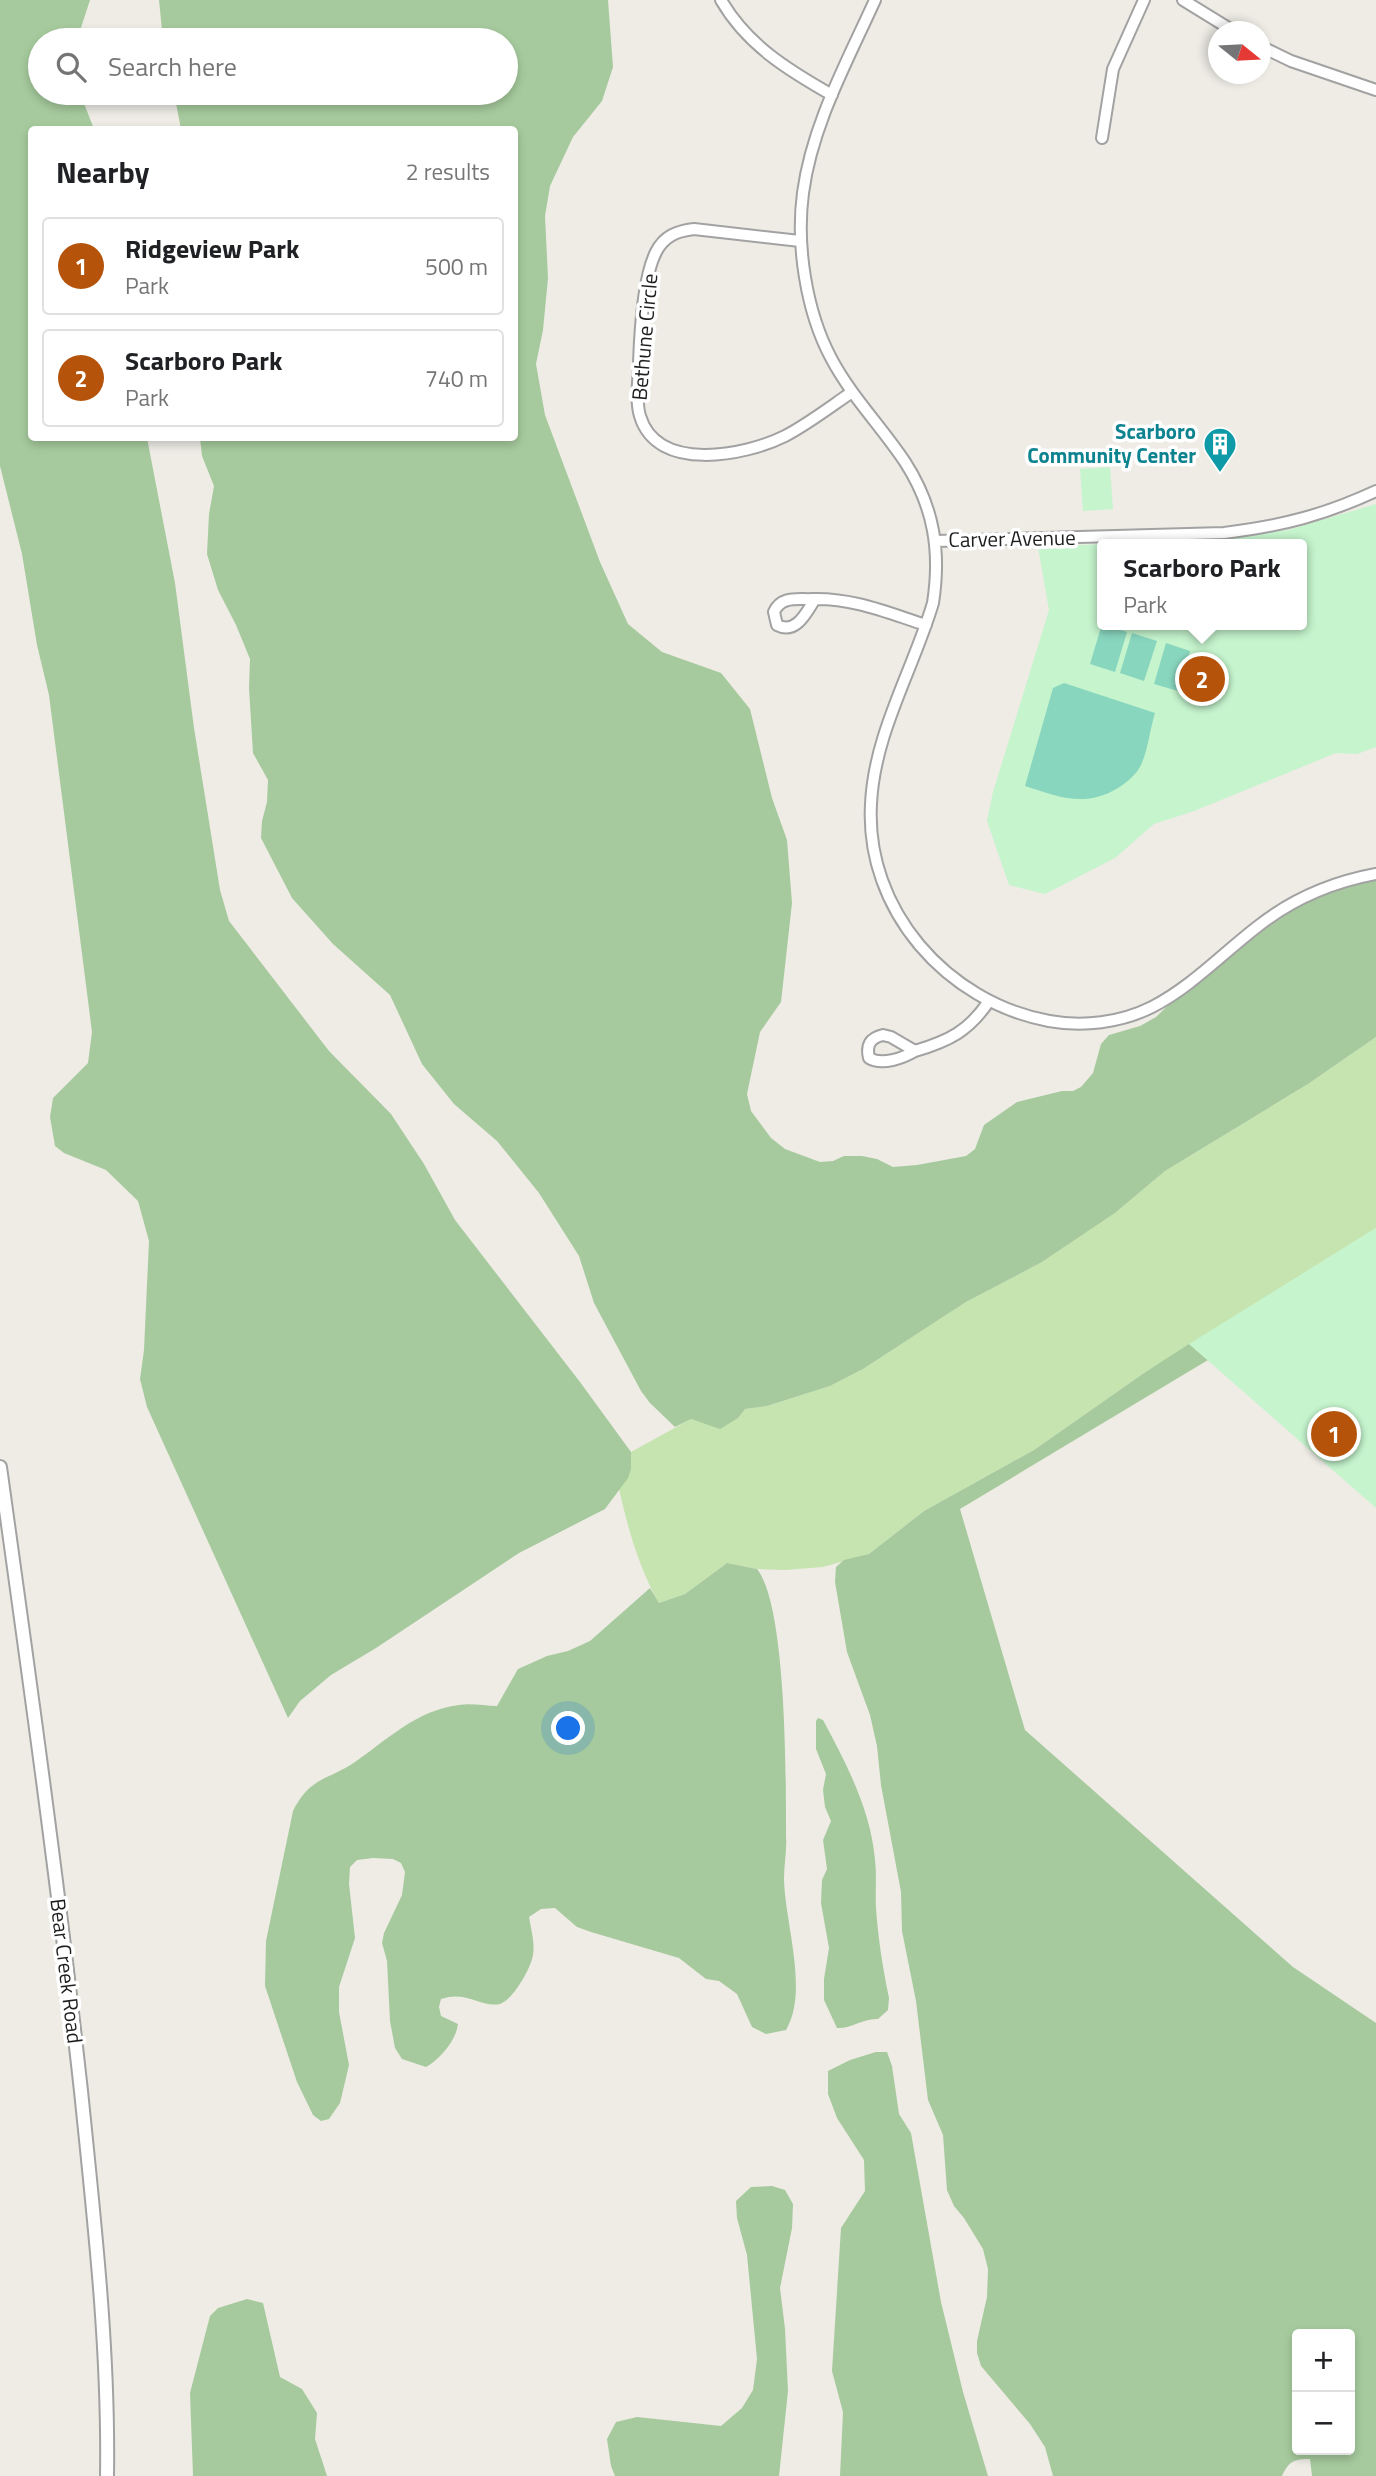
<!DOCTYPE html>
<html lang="en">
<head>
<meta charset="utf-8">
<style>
  :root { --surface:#fff; --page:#f2f2f2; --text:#202124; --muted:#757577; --line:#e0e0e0; --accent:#b45309 }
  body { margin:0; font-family:"Titillium Web",sans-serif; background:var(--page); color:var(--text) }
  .controls { position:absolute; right:21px; bottom:21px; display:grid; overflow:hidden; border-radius:7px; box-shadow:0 4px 10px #0003 }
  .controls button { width:63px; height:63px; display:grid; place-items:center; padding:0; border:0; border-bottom:2px solid var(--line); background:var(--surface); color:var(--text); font:35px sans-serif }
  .compass { position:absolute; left:1208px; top:21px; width:63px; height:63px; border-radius:50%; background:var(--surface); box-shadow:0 4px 10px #0003; rotate:108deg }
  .you { position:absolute; left:569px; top:1729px; width:24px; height:24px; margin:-18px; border:5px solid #fff; border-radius:50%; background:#1a73e8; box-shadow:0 0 0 10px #1a73e833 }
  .badge { display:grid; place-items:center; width:46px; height:46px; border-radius:50%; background:var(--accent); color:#fff; font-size:23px; font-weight:700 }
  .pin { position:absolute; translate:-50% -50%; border:4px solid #fff; box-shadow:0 2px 7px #0006 }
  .popup { position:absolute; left:1097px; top:539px; width:210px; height:91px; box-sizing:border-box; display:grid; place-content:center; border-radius:7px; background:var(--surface); filter:drop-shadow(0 2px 5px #0005); font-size:23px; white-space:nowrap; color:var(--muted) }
  .popup b { font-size:26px; color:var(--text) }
  .popup::after { content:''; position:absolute; left:50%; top:100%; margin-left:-14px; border:14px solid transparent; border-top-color:var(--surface) }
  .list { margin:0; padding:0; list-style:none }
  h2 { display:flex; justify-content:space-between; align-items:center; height:91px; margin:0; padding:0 28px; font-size:30px }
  h2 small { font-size:23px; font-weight:400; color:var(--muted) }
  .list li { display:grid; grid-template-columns:46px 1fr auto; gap:21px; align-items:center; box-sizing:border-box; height:98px; margin:0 14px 14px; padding:0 14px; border:2px solid var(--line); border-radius:7px }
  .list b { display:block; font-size:26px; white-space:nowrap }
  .list p { margin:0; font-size:23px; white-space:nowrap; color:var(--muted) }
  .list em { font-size:23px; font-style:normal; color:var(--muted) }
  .icon { flex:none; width:38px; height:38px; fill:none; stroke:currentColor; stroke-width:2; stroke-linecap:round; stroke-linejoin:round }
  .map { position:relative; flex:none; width:1376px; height:2476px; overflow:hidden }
  .search { position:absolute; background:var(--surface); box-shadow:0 4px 10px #0003; left:28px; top:28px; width:490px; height:77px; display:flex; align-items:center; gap:18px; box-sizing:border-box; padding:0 24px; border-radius:38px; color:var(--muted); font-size:26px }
  .panel { position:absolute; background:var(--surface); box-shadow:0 4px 10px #0003; left:28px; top:126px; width:490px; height:315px; border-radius:7px }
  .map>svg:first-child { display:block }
</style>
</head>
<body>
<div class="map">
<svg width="1376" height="2476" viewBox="0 0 1376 2476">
  <rect width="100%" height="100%" fill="#eeece5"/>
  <path fill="#c5e4af" d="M 1376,1037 L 1376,1228 L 1144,1373 L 1034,1450 L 924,1511 L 869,1554 L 823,1567 L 785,1570 L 757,1569 L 727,1563 L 685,1594 L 659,1603 C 639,1568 628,1529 619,1489 C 629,1476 631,1468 631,1452 L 691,1419 C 708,1426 733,1425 745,1409 L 767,1406 L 830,1386 L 863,1369 L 966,1302 L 1042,1262 L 1115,1213 L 1165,1171 L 1308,1084 Z"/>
  <path fill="#a6ca9d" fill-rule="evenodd" d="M 0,0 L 90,0 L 77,40 L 40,40 L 40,93 L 80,93 L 94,129 L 32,130 L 32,438 L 147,438 L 175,583 L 194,728 L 220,890 L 229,921 L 329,1051 L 391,1114 L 424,1164 L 455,1220 L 580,1382 L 631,1452 L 631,1469 L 628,1478 L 605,1509 L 519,1553 L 376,1648 L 331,1675 L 300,1701 L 288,1718 L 147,1407 L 140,1379 L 144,1350 L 149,1241 L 138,1201 L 106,1170 L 64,1153 L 55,1146 L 50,1117 L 53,1098 L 88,1063 L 92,1032 L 49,695 L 37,645 L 22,554 L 0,466 Z
    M 159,0 L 608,0 L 613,67 L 602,101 L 573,137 L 550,186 L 545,216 L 548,278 L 543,330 L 536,364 L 545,415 L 600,562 L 628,624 L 662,652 L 721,673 L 750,709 L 772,798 L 787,840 L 792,903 L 781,1002 L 760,1032 L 747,1094 L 751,1111 L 771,1138 L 785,1149 L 820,1162 L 833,1161 L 844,1156 L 862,1156 L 877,1159 L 893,1167 L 917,1165 L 966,1156 L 975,1149 L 984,1125 L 1017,1102 L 1062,1091 L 1073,1091 L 1081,1087 L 1093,1073 L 1101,1044 L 1109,1035 L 1140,1026 L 1156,1017 L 1180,994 L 1284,915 C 1312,897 1343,885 1376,880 L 1376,1037 L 1308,1084 L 1165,1171 L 1115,1213 L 1042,1262 L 966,1302 L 863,1369 L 830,1386 L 767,1406 L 745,1409 L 738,1418 L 720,1429 L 691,1419 L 675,1427 L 650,1403 L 641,1391 L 594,1303 L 579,1256 L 539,1193 L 497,1141 L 454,1104 L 422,1064 L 390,995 L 333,944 L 292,898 L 261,838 L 262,821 L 267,802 L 268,780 L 253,753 L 249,688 L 250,659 L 236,625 L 218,590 L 207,554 L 209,514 L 214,486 L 202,456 L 200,438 L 514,438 L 514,130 L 181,129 L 174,93 L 506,93 L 506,40 L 163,40 Z
    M 1189,1344 L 1208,1360 L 960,1509 L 1025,1730 L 1293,1967 L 1376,2023 L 1376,2476 L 1312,2476 L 1310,2459 C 1294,2459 1289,2461 1282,2476 L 1053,2476 L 1045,2447 L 1030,2424 L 981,2366 L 977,2353 L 977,2341 L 987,2297 L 988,2269 L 983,2249 L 964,2218 L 954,2206 L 947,2190 L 943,2135 L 928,2100 L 916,2001 L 902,1931 L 901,1892 L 881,1785 L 877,1746 L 870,1715 L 847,1652 L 835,1582 L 836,1567 L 844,1560 L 869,1554 L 924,1511 L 1034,1450 L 1144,1373 ZM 1350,2334 L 1350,2450 L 1297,2450 L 1297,2334 Z
    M 727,1563 L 757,1569 C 787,1606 786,1783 786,1836 C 787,1851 784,1865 784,1879 C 785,1924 809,1991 786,2030 L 766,2034 L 752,2027 L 737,1994 L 719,1981 L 706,1979 L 679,1958 L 591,1932 L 577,1927 L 555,1908 L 541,1909 L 529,1917 C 531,1929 535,1943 533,1955 C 531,1968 513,2000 500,2004 C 480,2008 467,1990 441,1999 L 439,2007 L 441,2016 L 458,2024 C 456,2041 440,2059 426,2067 L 402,2059 L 395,2048 L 390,2021 L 387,1961 L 382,1943 L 384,1933 L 402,1895 L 405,1872 L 401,1863 L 393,1859 L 373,1858 L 357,1860 L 350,1867 L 349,1884 L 355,1938 L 339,1987 L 339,2012 L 349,2065 L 340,2103 L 329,2119 L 321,2121 L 313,2115 L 297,2082 L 265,1986 L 266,1941 L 293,1811 C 311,1776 327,1781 355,1762 C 388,1739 417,1710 459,1705 C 471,1703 485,1706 497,1706 L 518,1669 L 547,1656 L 568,1651 L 590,1641 L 650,1588 L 659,1603 L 685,1594 Z
    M 818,1718 L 823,1720 C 846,1763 871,1810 875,1860 C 877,1876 875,1892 876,1908 C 878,1938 883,1969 889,1998 L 888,2010 L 878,2019 C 863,2018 851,2029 837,2028 L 824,2000 L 824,1979 L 829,1948 L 821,1903 L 822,1880 L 827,1869 L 823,1840 L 831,1821 L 825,1807 L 823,1790 L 826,1774 L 816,1749 L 816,1721 Z
    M 876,2052 L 887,2052 L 892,2066 L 899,2114 L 911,2133 L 941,2302 L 963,2392 L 988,2476 L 840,2476 L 843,2412 L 832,2371 L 841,2228 L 865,2191 L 864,2160 L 837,2118 L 828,2094 L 828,2071 L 850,2060 Z
    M 772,2186 L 785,2190 L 793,2204 L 792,2228 L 780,2288 L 785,2329 L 788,2391 L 779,2476 L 615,2476 L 611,2466 L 607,2439 L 616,2422 L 637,2417 L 721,2426 L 742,2408 L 753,2390 L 757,2359 L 747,2255 L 737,2218 L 736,2201 L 751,2187 Z
    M 247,2299 L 263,2303 L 280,2377 L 302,2389 L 317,2413 L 315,2439 L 327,2476 L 193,2476 L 190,2393 L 210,2316 L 218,2308 Z"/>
  <path fill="#c5f4cd" d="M 1110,467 L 1113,509 L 1083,511 L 1080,469 Z
    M 1376,504 L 1376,747 L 1357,754 L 1336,753 L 1194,811 L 1154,824 L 1115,858 L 1045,894 L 1009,885 L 987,821 L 993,792 L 1049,610 L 1038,547 L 1102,544 L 1102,625 L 1302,625 L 1302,544 L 1107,544 L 1203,541 L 1288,530 Z
    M 1376,1228 L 1376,1508 L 1189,1344 Z"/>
  <path fill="#89d6bf" d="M 1102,624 L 1127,632 L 1115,672 L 1090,664 Z
    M 1132,633 L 1157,641 L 1144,681 L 1120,673 Z
    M 1166,643 L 1190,651 L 1178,691 L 1154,684 Z
    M 1064,683 L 1155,713 C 1150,729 1148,750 1141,765 C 1137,774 1126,783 1118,788 C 1085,808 1059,797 1025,786 L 1053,688 Z"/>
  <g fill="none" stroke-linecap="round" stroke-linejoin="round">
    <defs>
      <path id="minor" d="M 721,0 C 747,45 788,70 832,95
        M 875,0 C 847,62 812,125 803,193 C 796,245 806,311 831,358 C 851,396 881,426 905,462 C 934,507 941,551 933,603 C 913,670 874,734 871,804 C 865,910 947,1002 1049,1021 C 1083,1027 1120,1023 1152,1007 C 1191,987 1222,954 1257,927 C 1291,900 1333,882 1376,874
        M 1183,0 L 1235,32
        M 1260,46 L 1291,61 L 1376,90
        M 1102,138 L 1113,69 L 1144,0
        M 800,241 L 694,229 C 677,231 664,236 656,252 C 643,277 640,334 639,363 C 639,379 635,400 640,416 C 657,473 745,456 785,436 C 808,424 830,407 852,392
        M 936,541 L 1224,533 C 1282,526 1324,515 1376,491
        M 815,599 C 806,613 796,635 777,625 L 774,612 C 781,595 799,600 813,599 C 854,598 888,613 926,625
        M 883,1035 L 891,1037 L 915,1051 C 903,1058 882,1066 869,1058 C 866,1045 870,1038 883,1035 Z
        M 915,1051 C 949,1041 969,1031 989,1001"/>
      <path id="tertiary" d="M 0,1467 C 29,1675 58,1883 81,2091 C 94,2219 109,2347 107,2476"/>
    </defs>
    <use href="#minor" stroke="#a2a2a2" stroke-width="14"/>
    <use href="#tertiary" stroke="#a2a2a2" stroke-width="16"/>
    <use href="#minor" stroke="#fff" stroke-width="10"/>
    <use href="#tertiary" stroke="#fff" stroke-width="12"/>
  </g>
  <defs>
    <symbol id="building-pin" viewBox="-11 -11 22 30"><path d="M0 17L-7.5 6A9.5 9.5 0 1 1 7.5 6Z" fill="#0f9aa8" stroke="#fff"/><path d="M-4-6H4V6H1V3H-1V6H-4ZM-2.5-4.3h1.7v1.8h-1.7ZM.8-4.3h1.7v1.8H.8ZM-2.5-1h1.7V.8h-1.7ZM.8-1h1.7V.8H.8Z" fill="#fff"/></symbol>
  </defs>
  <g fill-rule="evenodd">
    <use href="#building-pin" x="1201" y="425" width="38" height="52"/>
  </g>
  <g text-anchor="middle" stroke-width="7" stroke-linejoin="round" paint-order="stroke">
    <g font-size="21" fill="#1e1e1e" stroke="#fff">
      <text transform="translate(645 337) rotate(-85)" y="7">Bethune Circle</text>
      <text transform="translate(1012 539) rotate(-1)" y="7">Carver Avenue</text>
      <text transform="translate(66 1971) rotate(83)" y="7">Bear Creek Road</text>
    </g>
    <g font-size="21" font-weight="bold" fill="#0d838f" stroke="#fff" text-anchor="end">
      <text x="1196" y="439">Scarboro<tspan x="1196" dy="24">Community Center</tspan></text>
    </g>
  </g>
</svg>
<div class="controls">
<button>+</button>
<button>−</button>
</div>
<svg class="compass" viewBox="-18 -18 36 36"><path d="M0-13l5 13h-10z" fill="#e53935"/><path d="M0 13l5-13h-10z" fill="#757577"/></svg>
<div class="you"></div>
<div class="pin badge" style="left:1334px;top:1434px">1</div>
<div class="pin badge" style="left:1202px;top:679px">2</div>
<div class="popup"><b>Scarboro Park</b>Park</div>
<div class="search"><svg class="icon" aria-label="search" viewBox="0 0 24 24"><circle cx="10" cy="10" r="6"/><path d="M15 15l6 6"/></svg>Search here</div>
<section class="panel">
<h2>Nearby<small>2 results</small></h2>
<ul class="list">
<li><span class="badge">1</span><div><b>Ridgeview Park</b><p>Park</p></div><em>500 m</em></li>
<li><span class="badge">2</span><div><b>Scarboro Park</b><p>Park</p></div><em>740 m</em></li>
</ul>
</section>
</div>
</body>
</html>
